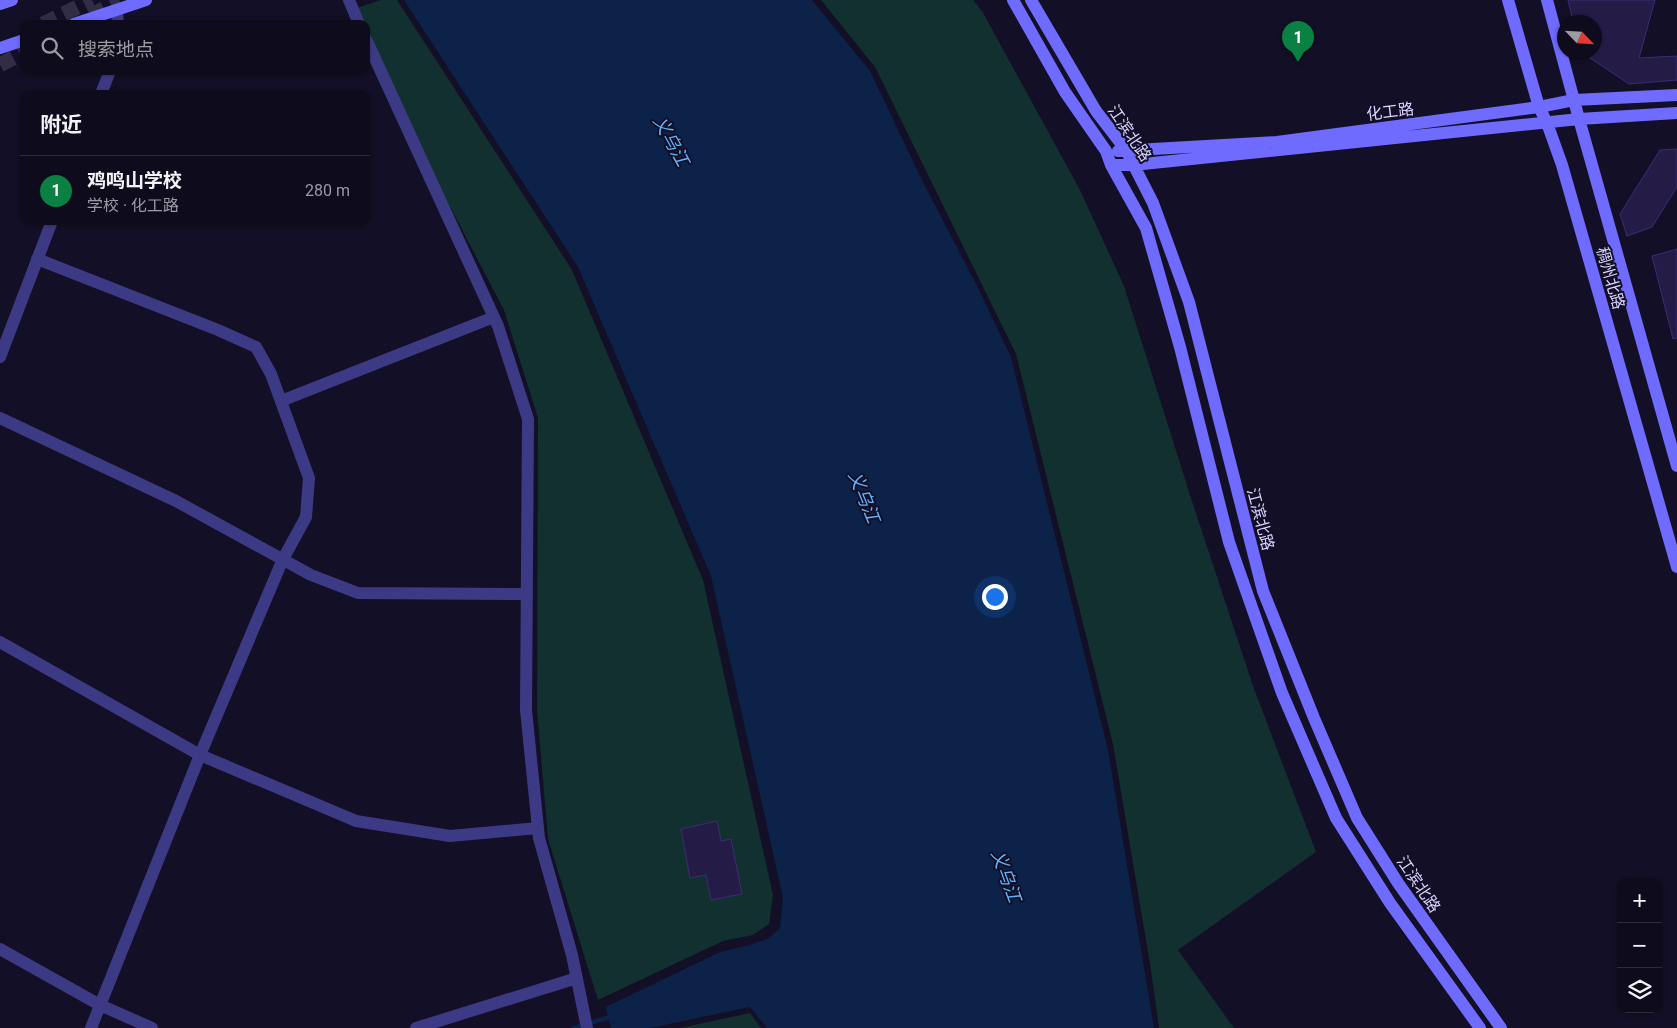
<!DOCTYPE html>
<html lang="zh">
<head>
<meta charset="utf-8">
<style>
  :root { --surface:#0e0b1c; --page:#1c1929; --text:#f1f3f6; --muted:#9b9ba3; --line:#2e2b3b; --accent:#0b8043 }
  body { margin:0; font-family:Roboto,"Noto Sans SC",sans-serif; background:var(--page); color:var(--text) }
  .controls { position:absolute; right:15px; bottom:15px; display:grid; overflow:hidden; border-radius:10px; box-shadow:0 1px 4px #0004 }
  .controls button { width:45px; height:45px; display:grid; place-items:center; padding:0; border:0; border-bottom:1px solid var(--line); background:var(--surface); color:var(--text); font:25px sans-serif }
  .compass { position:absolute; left:1557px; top:15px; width:45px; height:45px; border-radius:50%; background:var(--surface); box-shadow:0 1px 4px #0004; rotate:115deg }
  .you { position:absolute; left:994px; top:596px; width:18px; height:18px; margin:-12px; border:4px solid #fff; border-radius:50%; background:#1a73e8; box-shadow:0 0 0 8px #1a73e833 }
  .badge { display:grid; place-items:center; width:32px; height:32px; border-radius:50%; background:var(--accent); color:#fff; font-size:16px; font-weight:700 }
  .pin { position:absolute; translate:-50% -41px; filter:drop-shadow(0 1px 2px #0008) }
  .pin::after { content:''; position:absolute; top:26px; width:18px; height:15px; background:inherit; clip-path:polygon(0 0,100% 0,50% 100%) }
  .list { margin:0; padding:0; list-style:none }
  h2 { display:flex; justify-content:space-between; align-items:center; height:65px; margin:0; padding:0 20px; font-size:21px }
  h2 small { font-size:16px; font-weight:400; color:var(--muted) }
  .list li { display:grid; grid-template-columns:32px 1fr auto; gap:15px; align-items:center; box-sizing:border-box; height:70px; padding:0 20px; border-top:1px solid var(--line) }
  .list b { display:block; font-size:19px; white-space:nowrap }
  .list p { margin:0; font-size:16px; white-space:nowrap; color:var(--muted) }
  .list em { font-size:16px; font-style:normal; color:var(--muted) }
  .icon { flex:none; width:28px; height:28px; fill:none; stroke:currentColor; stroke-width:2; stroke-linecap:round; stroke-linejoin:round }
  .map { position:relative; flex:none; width:1677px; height:1028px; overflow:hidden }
  .search { position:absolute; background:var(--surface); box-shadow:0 1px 4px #0004; left:20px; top:20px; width:350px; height:55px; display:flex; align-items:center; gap:12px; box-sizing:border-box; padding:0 18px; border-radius:10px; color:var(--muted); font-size:19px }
  .panel { position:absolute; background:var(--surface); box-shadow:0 1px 4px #0004; left:20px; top:90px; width:350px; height:135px; border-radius:10px }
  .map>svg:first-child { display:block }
</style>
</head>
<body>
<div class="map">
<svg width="1677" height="1028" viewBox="0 0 1677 1028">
  <rect width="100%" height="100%" fill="#130f26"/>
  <path fill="#12302f" d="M 381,0 L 397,0 L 572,270 L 703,580 L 773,895 L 769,924 L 753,935 L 723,941 L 598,1000 L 548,839 L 537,709 L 538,418 L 504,310 L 366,46 L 366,24 L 355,24 L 348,11 Z
    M 821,0 L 973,0 L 982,11 L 1080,190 L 1124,286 L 1191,498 L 1253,686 L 1316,852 L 1178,950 L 1234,1028 L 1159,1028 L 1151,970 L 1113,744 L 1016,354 L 875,67 Z
    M 750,1013 L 761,1028 L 680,1028 Z"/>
  <path fill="#0c2248" d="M 404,0 L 812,0 L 870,71 L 922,180 L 978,288 L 1011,357 L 1108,750 L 1154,1028 L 767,1028 L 750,1007 L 650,1028 L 611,1028 L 606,1007 L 720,952 L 750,945 L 768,939 L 780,928 L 783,898 L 711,576 L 578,267 Z"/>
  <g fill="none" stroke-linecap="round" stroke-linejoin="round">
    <path stroke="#0c2248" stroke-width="4.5" d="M 574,1028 L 613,1016"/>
  </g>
  <path fill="#241b47" stroke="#3b2d73" d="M 1568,0 L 1655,0 L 1639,58 L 1677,56 L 1677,80 L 1629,84 L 1581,52 L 1594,52 L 1594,22 L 1573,22 Z
    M 1677,149 L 1677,187 L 1652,227 L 1627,236 L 1620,214 L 1660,150 Z
    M 1677,249 L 1677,338 L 1673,339 L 1652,256 Z
    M 717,821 L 721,841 L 731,839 L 742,894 L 711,900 L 706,875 L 690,878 L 681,829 Z"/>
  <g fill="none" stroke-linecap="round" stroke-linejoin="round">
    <path stroke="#312d47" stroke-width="15" stroke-dasharray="15 8" stroke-linecap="butt" d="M 91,16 L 119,0
      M 43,24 L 92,0
      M 0,65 L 24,52"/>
    <path stroke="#3d3a85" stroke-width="12" d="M 349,0 L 359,24
      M 117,10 L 118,24
      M 366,39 L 498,326 L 528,419 L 526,710 L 539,838 L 572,955 L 587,1028
      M 101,94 L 110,71
      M 37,259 L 218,330 L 256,347 L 271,374 L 309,478 L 306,517 L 283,559 L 200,755 L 91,1028
      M 0,357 L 52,221
      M 281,401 L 494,317
      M 0,418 L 176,501 L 311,575 L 358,593 L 527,594
      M 0,642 L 200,755 L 356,821 L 450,836 L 538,828
      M 0,949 L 100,1005 L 152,1028
      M 416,1028 L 577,978"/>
    <path stroke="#6f6bff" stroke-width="12" d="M 1013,0 L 1065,92 L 1106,151 L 1111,165 L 1146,228 L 1180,347 L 1229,542 L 1282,693 L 1336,818 L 1390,903 L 1480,1028
      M 1031,0 L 1096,111 L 1126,150 L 1153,203 L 1189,302 L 1263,591 L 1314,718 L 1357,818 L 1398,883 L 1501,1028
      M 1508,0 L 1539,107 L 1547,123 L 1562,165 L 1677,567
      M 1547,0 L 1579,119 L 1677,466
      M 0,4 L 12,0
      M 74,24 L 146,0
      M 0,48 L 24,40
      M 1118,151 L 1277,142 L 1539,107 L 1574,100 L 1677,95
      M 1111,165 L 1133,165 L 1579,119 L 1677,113"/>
  </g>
  <g text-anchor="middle" stroke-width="4" stroke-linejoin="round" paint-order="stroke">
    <g font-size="16" fill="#d9d4ff" stroke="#130f26">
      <text transform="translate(1390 111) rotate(-7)" y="6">化工路</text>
      <text transform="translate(1130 133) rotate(56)" y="6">江滨北路</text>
      <text transform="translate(1611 278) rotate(74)" y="6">稠州北路</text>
      <text transform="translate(1261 519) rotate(75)" y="6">江滨北路</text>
      <text transform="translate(1419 884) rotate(56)" y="6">江滨北路</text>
    </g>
    <g font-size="18" font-style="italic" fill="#62b6ff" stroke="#130f26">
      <text transform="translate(671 141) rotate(61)" y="6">义乌江</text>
      <text transform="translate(864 497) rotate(68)" y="6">义乌江</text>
      <text transform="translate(1006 876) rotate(70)" y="6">义乌江</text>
    </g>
  </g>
</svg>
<div class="controls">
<button>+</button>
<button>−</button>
<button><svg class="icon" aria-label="layers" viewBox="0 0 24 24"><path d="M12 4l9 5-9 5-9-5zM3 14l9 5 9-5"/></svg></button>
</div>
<svg class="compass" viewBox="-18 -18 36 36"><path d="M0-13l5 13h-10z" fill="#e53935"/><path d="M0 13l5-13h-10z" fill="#9b9ba3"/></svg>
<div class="you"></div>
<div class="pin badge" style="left:1298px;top:62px">1</div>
<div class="search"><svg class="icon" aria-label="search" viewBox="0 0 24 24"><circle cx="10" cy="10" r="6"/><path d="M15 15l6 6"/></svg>搜索地点</div>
<section class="panel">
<h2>附近<small></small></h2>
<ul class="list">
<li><span class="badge">1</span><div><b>鸡鸣山学校</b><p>学校 · 化工路</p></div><em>280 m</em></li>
</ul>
</section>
</div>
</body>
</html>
